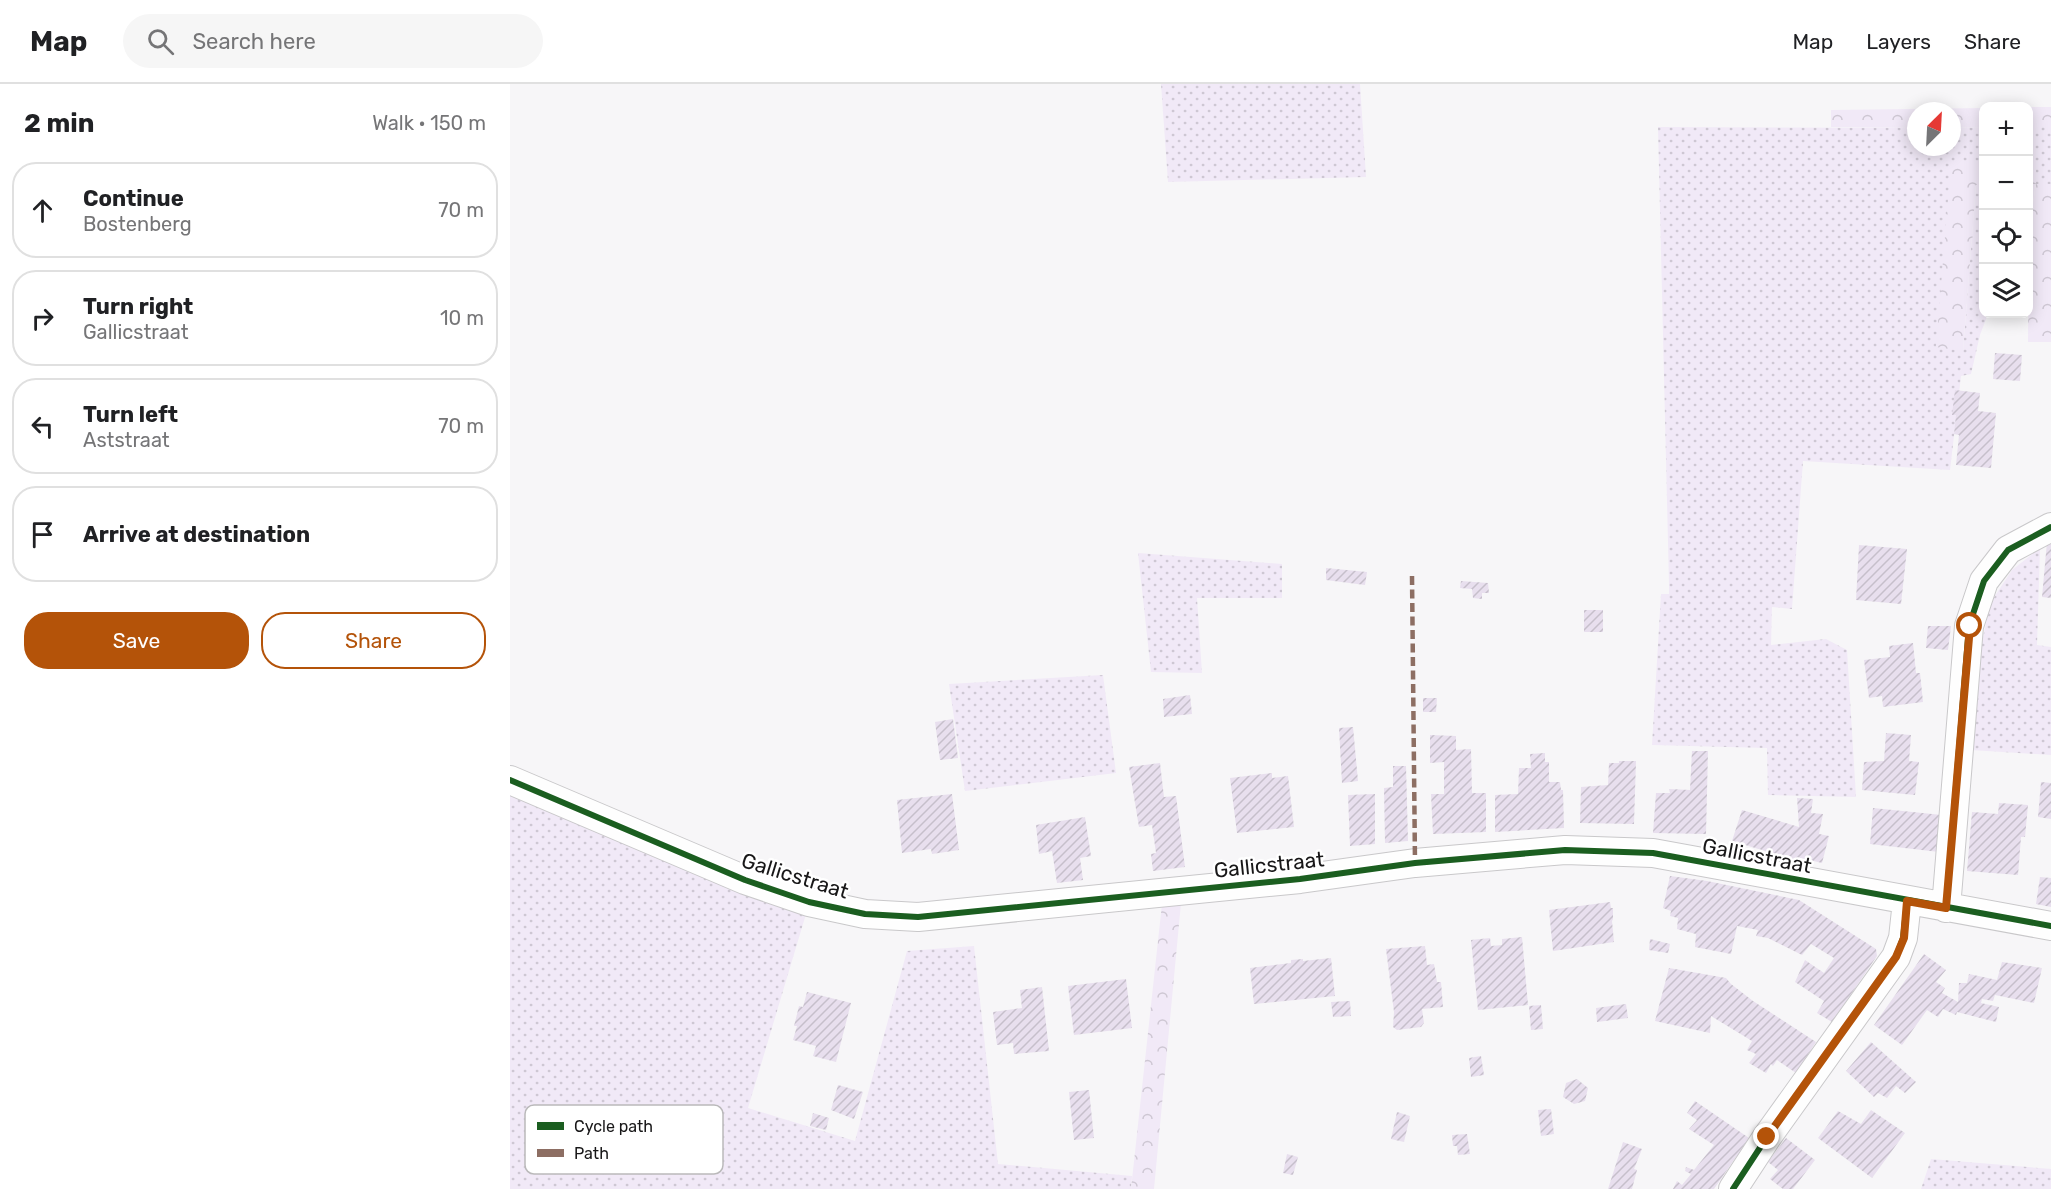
<!DOCTYPE html>
<html lang="en">
<head>
<meta charset="utf-8">
<style>
  :root { --surface:#fff; --page:#f6f6f6; --text:#202124; --muted:#757577; --line:#e0e0e0; --accent:#b45309 }
  body { margin:0; font-family:Rubik,sans-serif; background:var(--page); color:var(--text) }
  .controls { position:absolute; right:18px; top:18px; display:grid; overflow:hidden; border-radius:12px; box-shadow:0 3px 15px #0003 }
  .controls button { width:54px; height:54px; display:grid; place-items:center; padding:0; border:0; border-bottom:2px solid var(--line); background:var(--surface); color:var(--text); font:30px sans-serif }
  .compass { position:absolute; left:1397px; top:18px; width:54px; height:54px; border-radius:50%; background:var(--surface); box-shadow:0 3px 15px #0003; rotate:24deg }
  .stop { position:absolute; width:18px; height:18px; margin:-14px; border:4px solid #b45309; border-radius:50%; background:#fff }
  .stop.end { background:#b45309; border-color:#fff; box-shadow:0 2px 6px #0008 }
  .list { margin:0; padding:0; list-style:none }
  h2 { display:flex; justify-content:space-between; align-items:center; height:78px; margin:0; padding:0 24px; font-size:26px }
  h2 small { font-size:20px; font-weight:400; color:var(--muted) }
  .list li { display:grid; grid-template-columns:39px 1fr auto; gap:18px; align-items:center; box-sizing:border-box; height:96px; margin:0 12px 12px; padding:0 12px; border:2px solid var(--line); border-radius:24px }
  .list b { display:block; font-size:22px; white-space:nowrap }
  .list p { margin:0; font-size:20px; white-space:nowrap; color:var(--muted) }
  .list em { font-size:20px; font-style:normal; color:var(--muted) }
  .actions { display:flex; gap:12px; padding:18px 24px }
  .actions a { flex:1; padding:14px 0; border:2px solid var(--accent); border-radius:24px; text-align:center; font-size:21px; color:var(--accent) }
  .actions .main { background:var(--accent); color:#fff }
  .icon { flex:none; width:33px; height:33px; fill:none; stroke:currentColor; stroke-width:2; stroke-linecap:round; stroke-linejoin:round }
  .map { position:relative; flex:none; width:1541px; height:1105px; overflow:hidden }
  header { display:flex; align-items:center; gap:36px; box-sizing:border-box; height:84px; padding:0 30px; background:var(--surface); border-bottom:2px solid var(--line) }
  header strong { font-size:28px }
  nav { display:flex; gap:33px; margin-inline-start:auto; font-size:21px }
  .search { width:420px; height:54px; background:var(--page); display:flex; align-items:center; gap:15px; box-sizing:border-box; padding:0 21px; border-radius:33px; color:var(--muted); font-size:22px }
  main { display:flex }
  aside { flex:1; background:var(--surface) }
  .map>svg:first-child { display:block }
</style>
</head>
<body>
<header>
<strong>Map</strong>
<div class="search"><svg class="icon" aria-label="search" viewBox="0 0 24 24"><circle cx="10" cy="10" r="6"/><path d="M15 15l6 6"/></svg>Search here</div>
<nav><a>Map</a><a>Layers</a><a>Share</a></nav>
</header>
<main>
<aside>
<h2>2 min<small>Walk · 150 m</small></h2>
<ul class="list">
<li><svg class="icon" aria-label="ahead" viewBox="0 0 24 24"><path d="M12 20V5M6 11l6-6 6 6"/></svg><div><b>Continue</b><p>Bostenberg</p></div><em>70 m</em></li>
<li><svg class="icon" aria-label="right" viewBox="0 0 24 24"><path d="M7 20v-9h11M14 6l5 5-5 5"/></svg><div><b>Turn right</b><p>Gallicstraat</p></div><em>10 m</em></li>
<li><svg class="icon" aria-label="left" viewBox="0 0 24 24"><path d="M17 20v-9H6M10 6l-5 5 5 5"/></svg><div><b>Turn left</b><p>Aststraat</p></div><em>70 m</em></li>
<li><svg class="icon" aria-label="arrive" viewBox="0 0 24 24"><path d="M6 21V4h12l-3 4 3 4H6"/></svg><div><b>Arrive at destination</b></div></li>
</ul>
<div class="actions"><a class="main">Save</a><a>Share</a></div>
</aside>
<div class="map">
<svg width="1541" height="1105" viewBox="0 0 1541 1105">
  <defs>
    <pattern id="grass-dots" width="8" height="8" patternUnits="userSpaceOnUse" patternTransform="scale(1.5)"><rect width="8" height="8" fill="#f1e9f7"/><path d="M2 2h.1M6 6h.1" fill="none" stroke="#cec7d3" stroke-width="1.8" stroke-linecap="round"/></pattern>
    <pattern id="forest-crowns" width="20" height="18" patternUnits="userSpaceOnUse" patternTransform="scale(1.5)"><rect width="20" height="18" fill="#f1e9f7"/><path d="M2 6a3 3 0 1 1 6 0M12 15a3 3 0 1 1 6 0" fill="none" stroke="#cec7d3"/></pattern>
    <pattern id="building-hatch" width="6" height="6" patternUnits="userSpaceOnUse" patternTransform="scale(1.5)"><rect width="6" height="6" fill="#e8dfee"/><path d="M-1 1l2-2M0 6l6-6M5 7l2-2" fill="none" stroke="#c6bfcb"/></pattern>
  </defs>
  <rect width="100%" height="100%" fill="#f7f6f8"/>
  <path fill="url(#grass-dots)" d="M 651,0 L 850,0 L 856,93 L 658,98 Z
    M 1148,43 L 1406,44 L 1406,63 L 1442,63 L 1442,44 L 1473,43 L 1473,79 L 1442,79 L 1453,267 L 1466,100 L 1473,100 L 1474,230 L 1478,230 L 1470,251 L 1461,290 L 1451,292 L 1440,386 L 1293,377 L 1282,525 L 1262,523 L 1261,561 L 1316,555 L 1337,566 L 1346,713 L 1258,711 L 1257,664 L 1142,661 L 1151,510 L 1159,510 L 1159,500 Z
    M 1518,43 L 1541,43 L 1541,100 L 1526,100 L 1519,144 L 1519,100 L 1526,100 L 1526,79 L 1519,79 Z
    M 1530,464 L 1527,561 L 1541,563 L 1541,671 L 1461,666 L 1470,566 L 1481,518 L 1502,486 Z
    M 628,469 L 772,480 L 772,514 L 687,514 L 692,589 L 641,588 Z
    M 593,591 L 606,689 L 455,707 L 439,600 Z
    M 0,709 L 296,830 L 238,1024 L 345,1057 L 397,867 L 464,862 L 488,1080 L 622,1092 L 621,1105 L 0,1105 Z
    M 1421,1075 L 1541,1085 L 1541,1105 L 1411,1105 Z"/>
  <path fill="url(#forest-crowns)" d="M 1519,23 L 1541,23 L 1541,43 L 1519,43 Z
    M 1473,24 L 1473,43 L 1442,44 L 1442,27 L 1406,27 L 1406,44 L 1321,43 L 1321,26 Z
    M 1441,79 L 1473,79 L 1473,100 L 1466,101 L 1453,267 L 1426,263 Z
    M 1518,79 L 1526,79 L 1526,100 L 1541,100 L 1541,258 L 1518,258 L 1519,144 L 1526,100 L 1519,100 Z
    M 671,819 L 644,1105 L 621,1105 L 652,820 Z"/>
  <path fill="url(#building-hatch)" d="M 1485,269 L 1512,271 L 1510,297 L 1483,295 Z
    M 1445,306 L 1470,309 L 1468,327 L 1486,329 L 1481,384 L 1446,381 L 1449,351 L 1444,350 L 1446,331 L 1442,331 Z
    M 1537,458 L 1541,458 L 1541,514 L 1532,513 Z
    M 1349,461 L 1397,465 L 1391,520 L 1346,516 Z
    M 816,484 L 857,488 L 855,501 L 816,496 Z
    M 951,497 L 978,499 L 979,509 L 972,509 L 972,515 L 963,514 L 962,505 L 950,504 Z
    M 1074,526 L 1093,526 L 1093,548 L 1074,548 Z
    M 1418,542 L 1441,542 L 1438,566 L 1416,564 Z
    M 1403,559 L 1406,589 L 1410,589 L 1413,618 L 1373,623 L 1372,612 L 1359,614 L 1354,576 L 1380,573 L 1379,562 Z
    M 680,611 L 682,630 L 654,633 L 653,615 Z
    M 913,614 L 927,614 L 926,628 L 913,628 Z
    M 443,635 L 448,674 L 430,676 L 425,638 Z
    M 843,643 L 848,697 L 832,699 L 829,644 Z
    M 1376,649 L 1401,651 L 1399,677 L 1409,678 L 1405,711 L 1352,706 L 1354,678 L 1374,677 Z
    M 920,651 L 946,652 L 946,666 L 961,665 L 962,709 L 976,709 L 976,748 L 923,750 L 921,710 L 934,710 L 934,678 L 920,679 Z
    M 1182,667 L 1198,667 L 1196,750 L 1143,749 L 1146,709 L 1160,709 L 1159,705 L 1180,706 Z
    M 1035,669 L 1035,678 L 1039,678 L 1039,698 L 1050,698 L 1051,706 L 1053,706 L 1054,744 L 985,748 L 985,711 L 1008,710 L 1009,684 L 1021,684 L 1020,670 Z
    M 1109,677 L 1126,677 L 1124,740 L 1070,739 L 1071,703 L 1098,701 L 1099,679 L 1109,679 Z
    M 650,679 L 654,713 L 666,712 L 675,783 L 643,787 L 641,770 L 646,769 L 642,741 L 629,743 L 619,683 Z
    M 883,682 L 896,682 L 898,757 L 875,759 L 874,704 L 883,703 Z
    M 762,689 L 762,694 L 778,692 L 784,743 L 727,749 L 720,694 Z
    M 1531,698 L 1541,699 L 1541,735 L 1528,733 Z
    M 442,710 L 449,766 L 422,770 L 421,765 L 392,769 L 387,716 Z
    M 865,710 L 865,760 L 840,762 L 838,711 Z
    M 1287,714 L 1303,715 L 1301,729 L 1313,730 L 1309,750 L 1319,752 L 1312,779 L 1291,774 L 1291,778 L 1222,757 L 1232,726 L 1289,743 Z
    M 1489,719 L 1518,721 L 1515,753 L 1511,753 L 1508,791 L 1457,787 L 1462,728 L 1488,730 Z
    M 1363,724 L 1432,731 L 1429,768 L 1360,760 Z
    M 575,733 L 581,772 L 570,774 L 573,796 L 547,799 L 542,767 L 529,770 L 526,741 Z
    M 1160,792 L 1197,797 L 1289,816 L 1366,865 L 1367,872 L 1322,938 L 1307,929 L 1314,917 L 1285,898 L 1295,876 L 1314,889 L 1324,874 L 1301,860 L 1292,871 L 1258,854 L 1246,852 L 1248,846 L 1227,842 L 1221,870 L 1185,863 L 1186,850 L 1167,845 L 1168,834 L 1160,832 L 1161,827 L 1153,824 Z
    M 1530,793 L 1541,794 L 1541,823 L 1526,820 Z
    M 1100,818 L 1101,824 L 1103,824 L 1103,835 L 1102,837 L 1104,858 L 1043,867 L 1039,826 Z
    M 1012,853 L 1018,921 L 968,926 L 961,856 L 980,854 L 981,862 L 992,861 L 992,855 Z
    M 1140,855 L 1160,860 L 1158,869 L 1139,866 Z
    M 915,862 L 917,881 L 924,880 L 927,898 L 931,898 L 933,923 L 912,925 L 914,939 L 911,943 L 887,946 L 883,943 L 884,928 L 876,865 Z
    M 1414,870 L 1436,886 L 1426,898 L 1435,904 L 1432,909 L 1448,918 L 1449,899 L 1457,899 L 1459,890 L 1487,896 L 1492,878 L 1532,884 L 1524,919 L 1485,911 L 1483,917 L 1472,915 L 1471,919 L 1489,923 L 1486,938 L 1447,928 L 1446,931 L 1433,925 L 1428,933 L 1417,926 L 1392,961 L 1364,941 Z
    M 821,874 L 825,912 L 744,920 L 740,884 L 781,879 L 781,876 L 793,875 L 793,877 Z
    M 1159,884 L 1216,894 L 1221,900 L 1243,917 L 1306,958 L 1286,989 L 1267,976 L 1263,982 L 1261,980 L 1256,989 L 1239,979 L 1246,970 L 1237,966 L 1242,957 L 1201,932 L 1200,949 L 1145,937 Z
    M 616,895 L 622,944 L 564,951 L 558,902 Z
    M 532,903 L 539,967 L 504,970 L 503,959 L 487,961 L 483,928 L 512,924 L 510,906 Z
    M 297,908 L 341,919 L 326,978 L 303,972 L 306,962 L 283,956 L 287,942 L 284,942 L 289,922 L 293,923 Z
    M 840,917 L 841,932 L 823,933 L 821,918 Z
    M 1116,920 L 1118,934 L 1087,938 L 1086,924 Z
    M 1031,921 L 1033,945 L 1021,946 L 1019,922 Z
    M 1361,958 L 1406,998 L 1395,1009 L 1386,1002 L 1377,1014 L 1368,1009 L 1364,1013 L 1336,987 Z
    M 971,972 L 974,991 L 961,993 L 959,974 Z
    M 1067,995 L 1078,1004 L 1075,1017 L 1064,1020 L 1053,1013 L 1056,999 Z
    M 328,1001 L 353,1008 L 344,1035 L 321,1026 Z
    M 579,1006 L 584,1054 L 564,1056 L 559,1008 Z
    M 1185,1017 L 1239,1054 L 1204,1105 L 1163,1105 L 1167,1097 L 1172,1101 L 1181,1090 L 1175,1087 L 1176,1083 L 1184,1086 L 1204,1061 L 1179,1045 L 1187,1036 L 1177,1029 Z
    M 1041,1025 L 1044,1050 L 1031,1052 L 1028,1026 Z
    M 1361,1026 L 1395,1049 L 1362,1094 L 1308,1054 L 1328,1027 L 1351,1040 Z
    M 887,1028 L 900,1032 L 894,1058 L 881,1055 Z
    M 303,1029 L 319,1034 L 316,1046 L 300,1042 Z
    M 957,1050 L 960,1070 L 948,1071 L 947,1062 L 943,1062 L 942,1051 Z
    M 1276,1054 L 1305,1076 L 1283,1105 L 1273,1105 L 1260,1095 L 1268,1086 L 1258,1078 Z
    M 1113,1058 L 1132,1065 L 1124,1085 L 1127,1086 L 1122,1105 L 1098,1105 Z
    M 777,1070 L 788,1073 L 783,1091 L 773,1089 Z"/>
  <g fill="none" stroke-linecap="round" stroke-linejoin="round">
    <defs>
      <path id="minor" d="M 0,696 L 235,796 L 299,818 L 355,830 L 408,833 L 790,795 L 905,779 L 1055,766 L 1143,769 L 1541,842
        M 1436,824 L 1459,542 L 1474,497 L 1498,466 L 1541,443
        M 1223,1105 L 1257,1053 L 1386,873 L 1393,854 L 1397,817"/>
    </defs>
    <use href="#minor" stroke="#c9c8ca" stroke-width="30"/>
    <use href="#minor" stroke="#fefefe" stroke-width="28"/>
    <path stroke="#8d6e63" stroke-width="4.5" stroke-dasharray="9 4.5" stroke-linecap="butt" d="M 902,492 L 905,779"/>
    <defs>
      <path id="cycleway" d="M 0,696 L 235,796 L 299,818 L 355,830 L 408,833 L 790,795 L 905,779 L 1055,766 L 1143,769 L 1541,842
        M 1436,824 L 1459,542 L 1474,497 L 1498,466 L 1541,443
        M 1223,1105 L 1257,1053 L 1386,873 L 1393,854 L 1397,817"/>
    </defs>
    <use href="#cycleway" stroke="#fff" stroke-width="10"/>
    <use href="#cycleway" stroke="#1b5e20" stroke-width="6"/>
  </g>
  <g fill="none" stroke-linecap="round" stroke-linejoin="round">
    <path stroke="#b45309" stroke-width="8" d="M 1257,1053 L 1386,873 L 1394,854 L 1397,817 L 1436,824 L 1460,542"/>
  </g>
  <g text-anchor="middle" stroke-width="5" stroke-linejoin="round" paint-order="stroke">
    <g font-size="21" fill="#181718" stroke="#fff">
      <text transform="translate(1247 772) rotate(11)" y="7">Gallicstraat</text>
      <text transform="translate(759 781) rotate(-6)" y="7">Gallicstraat</text>
      <text transform="translate(285 792) rotate(17)" y="7">Gallicstraat</text>
    </g>
  </g>
  <rect x="15" y="1021" width="198" height="69" rx="9" fill="#fff" stroke="#bab9ba" stroke-width="1.5"/>
  <rect x="27" y="1038" width="27" height="8" fill="#1b5e20"/>
  <rect x="27" y="1065" width="27" height="8" fill="#8d6e63"/>
  <g font-size="16" fill="#181718">
    <text x="64" y="1048">Cycle path</text>
    <text x="64" y="1075">Path</text>
  </g>
</svg>
<div class="controls">
<button>+</button>
<button>−</button>
<button><svg class="icon" aria-label="locate" viewBox="0 0 24 24"><circle cx="12" cy="12" r="6"/><path d="M12 2v4M12 18v4M2 12h4M18 12h4"/></svg></button>
<button><svg class="icon" aria-label="layers" viewBox="0 0 24 24"><path d="M12 4l9 5-9 5-9-5zM3 14l9 5 9-5"/></svg></button>
</div>
<svg class="compass" viewBox="-18 -18 36 36"><path d="M0-13l5 13h-10z" fill="#e53935"/><path d="M0 13l5-13h-10z" fill="#757577"/></svg>
<div class="stop" style="left:1460px;top:542px"></div>
<div class="stop end" style="left:1257px;top:1053px"></div>
</div>
</main>
</body>
</html>
